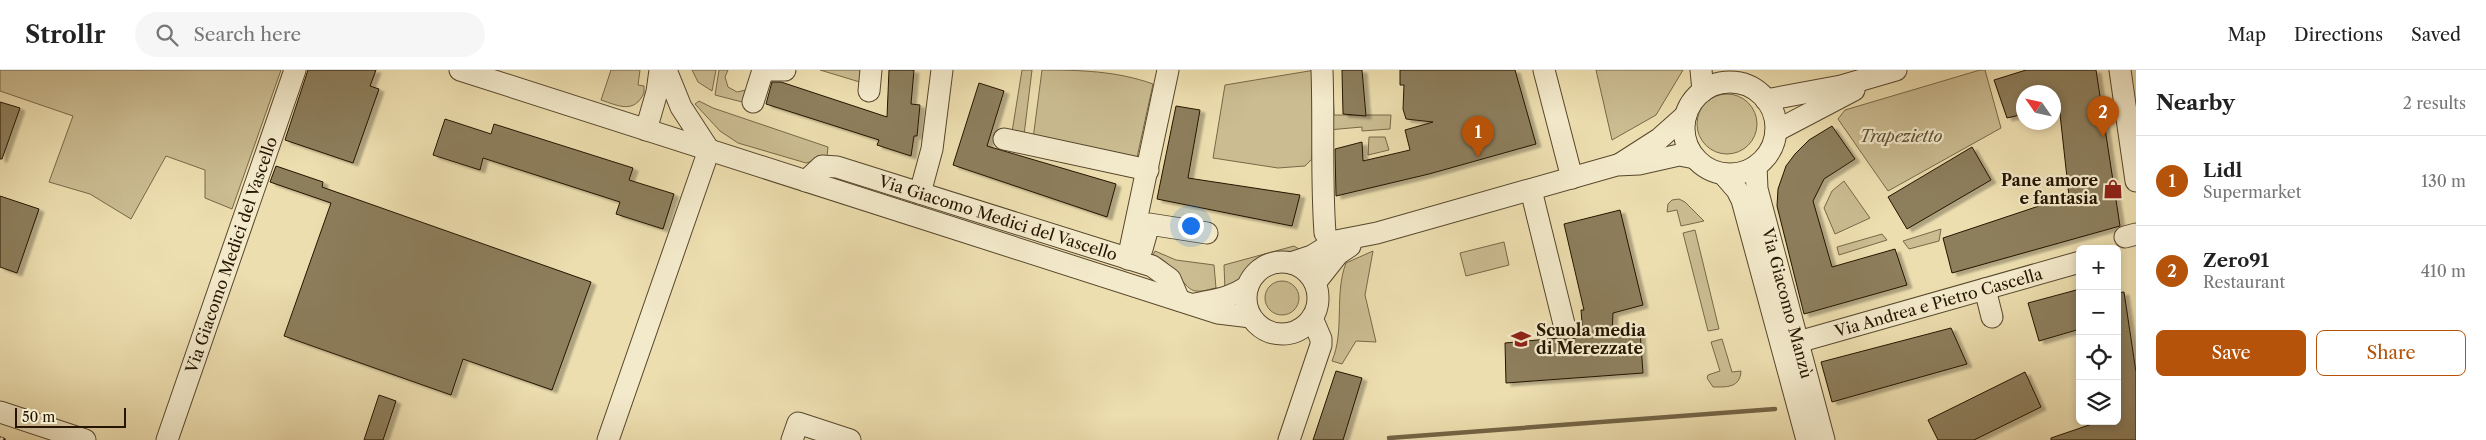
<!DOCTYPE html>
<html lang="en">
<head>
<meta charset="utf-8">
<style>
  :root { --surface:#fff; --page:#f6f6f6; --text:#222; --muted:#767676; --line:#e0e0e0; --accent:#b45309 }
  body { margin:0; font-family:"Libre Caslon Text",serif; background:var(--page); color:var(--text) }
  .controls { position:absolute; right:15px; bottom:15px; display:grid; overflow:hidden; border-radius:8px; box-shadow:0 2px 8px #0003 }
  .controls button { width:45px; height:45px; display:grid; place-items:center; padding:0; border:0; border-bottom:1px solid var(--line); background:var(--surface); color:var(--text); font:25px sans-serif }
  .compass { position:absolute; left:2016px; top:15px; width:45px; height:45px; border-radius:50%; background:var(--surface); box-shadow:0 2px 8px #0003; rotate:304deg }
  .scale { position:absolute; left:15px; bottom:12px; width:111px; box-sizing:border-box; padding-left:5px; border:2px solid #251500; border-top:0; font-size:14px; line-height:18px; white-space:nowrap; color:#251500; -webkit-text-stroke:4px #f3eacb; paint-order:stroke }
  .you { position:absolute; left:1190px; top:155px; width:18px; height:18px; margin:-12px; border:4px solid #fff; border-radius:50%; background:#1a73e8; box-shadow:0 0 0 8px #1a73e833 }
  .badge { display:grid; place-items:center; width:32px; height:32px; border-radius:50%; background:var(--accent); color:#fff; font-size:16px; font-weight:700 }
  .pin { position:absolute; translate:-50% -41px; filter:drop-shadow(0 1px 2px #0008) }
  .pin::after { content:''; position:absolute; top:26px; width:18px; height:15px; background:inherit; clip-path:polygon(0 0,100% 0,50% 100%) }
  .list { margin:0; padding:0; list-style:none }
  h2 { display:flex; justify-content:space-between; align-items:center; height:65px; margin:0; padding:0 20px; font-size:21px }
  h2 small { font-size:16px; font-weight:400; color:var(--muted) }
  .list li { display:grid; grid-template-columns:32px 1fr auto; gap:15px; align-items:center; box-sizing:border-box; height:90px; padding:0 20px; border-top:1px solid var(--line) }
  .list b { display:block; font-size:19px; white-space:nowrap }
  .list p { margin:0; font-size:16px; white-space:nowrap; color:var(--muted) }
  .list em { font-size:16px; font-style:normal; color:var(--muted) }
  .actions { display:flex; gap:10px; padding:15px 20px }
  .actions a { flex:1; padding:11px 0; border:1px solid var(--accent); border-radius:8px; text-align:center; font-size:18px; color:var(--accent) }
  .actions .main { background:var(--accent); color:#fff }
  .icon { flex:none; width:28px; height:28px; fill:none; stroke:currentColor; stroke-width:2; stroke-linecap:round; stroke-linejoin:round }
  .map { position:relative; flex:none; width:2136px; height:370px; overflow:hidden }
  header { display:flex; align-items:center; gap:30px; box-sizing:border-box; height:70px; padding:0 25px; background:var(--surface); border-bottom:1px solid var(--line) }
  header strong { font-size:24px }
  nav { display:flex; gap:28px; margin-inline-start:auto; font-size:18px }
  .search { width:350px; height:45px; background:var(--page); display:flex; align-items:center; gap:12px; box-sizing:border-box; padding:0 18px; border-radius:28px; color:var(--muted); font-size:19px }
  main { display:flex }
  aside { flex:1; background:var(--surface) }
  .map>svg:first-child { display:block }
</style>
</head>
<body>
<header>
<strong>Strollr</strong>
<div class="search"><svg class="icon" aria-label="search" viewBox="0 0 24 24"><circle cx="10" cy="10" r="6"/><path d="M15 15l6 6"/></svg>Search here</div>
<nav><a>Map</a><a>Directions</a><a>Saved</a></nav>
</header>
<main>
<div class="map">
<svg width="2136" height="370" viewBox="0 0 2136 370">
  <defs>
    <filter id="shadow"><feDropShadow dx="5" dy="3" stdDeviation="1" flood-color="#0004"/></filter>
  </defs>
  <rect width="100%" height="100%" fill="#eddeaf"/>
  <filter id="stains"><feTurbulence type="fractalNoise" baseFrequency=".004" numOctaves="4"/><feColorMatrix values="0 0 0 0 .2 0 0 0 0 .09 0 0 0 0 .02 0 0 0 .5 -.17"/></filter>
  <radialGradient id="worn" r=".72"><stop offset=".6" stop-color="#630" stop-opacity="0"/><stop offset="1" stop-color="#630" stop-opacity=".3"/></radialGradient>
  <path fill="#cbbc91" stroke="#786848" d="M 0,0 L 281,0 L 232,139 L 205,128 L 205,100 L 166,86 L 131,149 L 90,124 L 49,112 L 73,46 L 0,21 Z
    M 611,0 L 640,0 L 638,15 L 644,16 L 644,23 C 634,44 619,36 601,30 Z
    M 692,0 L 716,0 L 712,21 L 698,12 Z
    M 719,0 L 728,0 L 725,7 L 728,17 L 737,22 L 746,20 L 746,33 L 715,25 Z
    M 820,0 L 863,0 L 863,13 Z
    M 1022,0 L 1032,0 L 1024,65 L 1012,62 Z
    M 1042,0 C 1080,0 1117,1 1153,14 L 1136,92 L 1033,69 Z
    M 1315,0 L 1312,89 L 1305,96 L 1278,98 L 1213,88 L 1225,15 Z
    M 1596,0 L 1683,0 L 1656,45 L 1612,70 Z
    M 1980,0 L 1985,0 L 2001,58 L 1888,121 L 1838,49 L 1845,40 Z
    M 1327,14 L 1333,14 L 1334,45 L 1391,45 L 1390,59 L 1362,61 L 1362,57 L 1328,60 Z
    M1697 54a30 30 0 1 1 60 0a30 30 0 1 1-60 0Z
    M 699,31 L 713,38 L 828,77 L 827,87 L 806,93 L 738,73 L 720,61 L 695,34 Z
    M 1369,67 L 1385,67 L 1389,80 L 1368,85 Z
    M 1844,111 L 1870,148 L 1835,164 L 1824,138 L 1832,121 Z
    M 1679,129 L 1685,132 L 1704,151 L 1681,156 L 1677,140 L 1667,142 L 1668,134 L 1672,130 Z
    M 1941,159 L 1939,171 L 1909,179 L 1903,171 Z
    M 1695,160 L 1719,259 L 1708,261 L 1683,163 Z
    M 1882,164 L 1887,170 L 1839,185 L 1837,177 Z
    M 1504,172 L 1509,195 L 1466,206 L 1460,183 Z
    M 1294,176 L 1302,181 C 1291,184 1277,183 1266,188 C 1250,195 1240,211 1225,220 L 1224,195 Z
    M 1155,181 L 1176,190 L 1214,195 L 1216,218 C 1210,219 1202,222 1196,221 C 1184,221 1175,192 1153,185 Z
    M 1373,181 L 1365,225 L 1376,272 L 1356,271 L 1342,294 L 1332,291 C 1345,260 1334,224 1346,193 Z
    M1265 228a17 17 0 1 1 34 0a17 17 0 1 1-34 0Z
    M 1722,269 L 1732,302 L 1741,301 C 1740,318 1727,317 1713,317 L 1707,308 L 1708,305 L 1720,301 L 1711,272 Z"/>
  <g fill="none" stroke-linecap="round" stroke-linejoin="round">
    <path stroke="#746546" stroke-width="4.5" d="M 1389,368 L 1775,339"/>
  </g>
  <path fill="#8d7e5b" stroke="#251500" filter="url(#shadow)" d="M 308,0 L 376,0 L 370,16 L 379,19 L 353,93 L 285,70 Z
    M 889,0 L 914,0 L 911,34 L 920,35 L 917,66 L 914,66 L 911,86 L 877,75 L 879,70 L 766,34 L 772,12 L 781,12 L 887,47 Z
    M 1342,0 L 1362,0 L 1366,46 L 1343,44 Z
    M 1400,0 L 1515,0 L 1536,74 L 1429,104 L 1336,126 L 1335,79 L 1362,72 L 1363,91 L 1410,80 L 1405,60 L 1433,52 L 1406,49 L 1403,39 L 1404,15 L 1400,15 Z
    M 2026,0 L 2096,0 L 2120,156 L 1952,203 L 1943,168 L 2069,126 L 2059,35 L 2054,36 L 2054,22 L 2024,22 L 2024,44 L 2007,48 L 1994,10 Z
    M 979,13 L 1004,21 L 987,76 L 1116,114 L 1107,147 L 953,95 Z
    M 0,32 L 20,38 L 2,89 L 0,89 Z
    M 1176,36 L 1200,40 L 1188,108 L 1300,125 L 1292,156 L 1157,129 Z
    M 445,49 L 491,64 L 494,54 L 633,98 L 629,110 L 674,124 L 663,159 L 616,144 L 620,132 L 483,88 L 480,100 L 433,85 Z
    M 1832,56 L 1855,89 L 1824,109 L 1813,131 L 1832,197 L 1895,179 L 1907,215 L 1804,244 L 1777,136 L 1778,119 L 1786,96 L 1795,84 L 1809,70 Z
    M 1972,77 L 1991,110 L 1907,159 L 1888,127 Z
    M 276,96 L 323,112 L 322,117 L 591,212 L 552,320 L 463,289 L 451,325 L 284,266 L 331,133 L 270,112 Z
    M 0,126 L 39,139 L 17,203 L 0,197 Z
    M 1620,140 L 1643,235 L 1613,243 L 1612,264 L 1640,261 L 1643,303 L 1506,313 L 1505,273 L 1559,268 L 1568,270 L 1583,266 L 1581,240 L 1584,240 L 1564,154 Z
    M 2080,219 L 2080,259 L 2039,271 L 2028,233 Z
    M 2124,222 L 2136,302 L 2136,370 L 2051,370 L 2051,368 L 2101,351 L 2117,351 L 2117,223 Z
    M 1951,258 L 1967,294 L 1832,332 L 1821,292 Z
    M 1336,301 L 1362,308 L 1343,370 L 1313,370 Z
    M 2025,302 L 2041,337 L 1974,370 L 1938,370 L 1928,350 Z
    M 379,325 L 396,331 L 383,370 L 364,370 Z"/>
  <g fill="none" stroke-linecap="round" stroke-linejoin="round">
    <defs>
      <g id="minor">
        <path d="M 460,0 L 1218,243 L 1251,247"/>
        <path d="M 666,0 L 681,37 L 709,80"/>
        <path d="M 771,0 L 785,0"/>
        <path d="M 1322,0 C 1324,54 1321,108 1325,163"/>
        <path d="M 1544,0 L 1572,108"/>
        <path d="M 1701,0 L 1703,21"/>
        <path d="M 2120,0 L 2136,111"/>
        <circle cx="1730" cy="58" r="46"/>
        <path d="M 869,21 L 871,0"/>
        <path d="M 1766,30 L 1841,16 L 1896,0"/>
        <path d="M 753,32 L 763,0"/>
        <path d="M 646,60 L 657,22 L 660,0"/>
        <path d="M 1776,61 L 1854,20"/>
        <path d="M 1004,69 L 1148,100"/>
        <path d="M 1620,94 L 1659,69 L 1686,45"/>
        <path id="s1" d="M 1756,96 L 1757,119 L 1824,370"/>
        <path d="M 1723,104 L 1737,120 L 1742,130 L 1807,370"/>
        <path id="s2" d="M 806,111 L 822,96 L 837,97 L 1152,196 L 1170,209 L 1179,230"/>
        <path d="M 1531,120 L 1565,258"/>
        <path d="M 920,123 L 932,79 L 942,0"/>
        <path d="M 2125,167 L 2136,164"/>
        <path d="M 1142,179 L 1149,154 L 1207,163"/>
        <path d="M 1128,189 L 1168,0"/>
        <circle cx="1282" cy="228" r="36"/>
        <path d="M 1291,193 L 1312,186 L 1336,171 L 1377,163 L 1617,95 L 1639,94 L 1679,85 L 1695,88"/>
        <path d="M 1315,213 L 1338,184 L 1350,176"/>
        <path d="M 1985,219 L 1992,247"/>
        <path d="M 1195,234 C 1213,230 1232,228 1248,216"/>
        <path id="s3" d="M 1798,272 L 2080,192"/>
        <path d="M 0,342 L 85,370"/>
        <path id="s4" d="M 167,370 L 295,0"/>
        <path d="M 608,370 L 709,80"/>
        <path d="M 792,370 L 798,353 L 850,370"/>
        <path d="M 1289,370 L 1321,275 L 1321,269 L 1312,248"/>
      </g>
    </defs>
    <use href="#minor" stroke="#57472c" stroke-width="23"/>
    <use href="#minor" stroke="#f3eacb" stroke-width="21"/>
    <defs>
      <path id="rail" d="M 0,369 L 3,370"/>
    </defs>
    <use href="#rail" stroke="#251500" stroke-width="5.5"/>
    <use href="#rail" stroke="#f3eacb" stroke-width="4" stroke-dasharray="11" stroke-linecap="butt"/>
  </g>
  <defs>
    <symbol id="shop-bare" viewBox="-9 -9 18 18"><path d="M-5-2.5h2.3a2.7 3.5 0 0 1 5.4 0H5L5.5 6h-11ZM-1.5-2.5h3a1.5 2.3 0 0 0-3 0Z" fill="#8f2418" stroke="#f3eacb" stroke-width="2.5" paint-order="stroke"/></symbol>
    <symbol id="school-bare" viewBox="-9 -9 18 18"><path d="M0-5L7-2L0 1L-7-2ZM-4 1L0 2.5L4 1V4Q0 6-4 4Z" fill="#8f2418" stroke="#f3eacb" stroke-width="2.5" paint-order="stroke"/></symbol>
  </defs>
  <g fill-rule="evenodd">
    <use href="#shop-bare" x="2099" y="105" width="28" height="28"/>
    <use href="#school-bare" x="1507" y="255" width="28" height="28"/>
  </g>
  <g text-anchor="middle" stroke-width="4.5" stroke-linejoin="round" paint-order="stroke">
    <g font-size="16" font-style="italic" fill="#5f4f33" stroke="#f3eacb">
      <text x="1901" y="72">Trapezietto</text>
    </g>
    <g font-size="16" font-weight="bold" fill="#251500" stroke="#f3eacb" text-anchor="end">
      <text x="2098" y="116">Pane amore<tspan x="2098" dy="18">e fantasia</tspan></text>
      <text x="1536" y="266" text-anchor="start">Scuola media<tspan x="1536" dy="18">di Merezzate</tspan></text>
    </g>
    <g font-size="16" fill="#251500" stroke="#f3eacb">
      <text dy="6" stroke="none"><textPath href="#s2" startOffset="206">Via Giacomo Medici del Vascello</textPath></text>
      <text dy="6" stroke="none"><textPath href="#s4" startOffset="196">Via Giacomo Medici del Vascello</textPath></text>
      <text dy="6" stroke="none"><textPath href="#s3" startOffset="146">Via Andrea e Pietro Cascella</textPath></text>
      <text dy="6" stroke="none"><textPath href="#s1" startOffset="141">Via Giacomo Manzù</textPath></text>
    </g>
  </g>
  <rect width="100%" height="100%" filter="url(#stains)"/>
  <rect width="100%" height="100%" fill="url(#worn)"/>
</svg>
<div class="controls">
<button>+</button>
<button>−</button>
<button><svg class="icon" aria-label="locate" viewBox="0 0 24 24"><circle cx="12" cy="12" r="6"/><path d="M12 2v4M12 18v4M2 12h4M18 12h4"/></svg></button>
<button><svg class="icon" aria-label="layers" viewBox="0 0 24 24"><path d="M12 4l9 5-9 5-9-5zM3 14l9 5 9-5"/></svg></button>
</div>
<svg class="compass" viewBox="-18 -18 36 36"><path d="M0-13l5 13h-10z" fill="#e53935"/><path d="M0 13l5-13h-10z" fill="#767676"/></svg>
<div class="scale">50 m</div>
<div class="you"></div>
<div class="pin badge" style="left:1478px;top:87px">1</div>
<div class="pin badge" style="left:2103px;top:67px">2</div>
</div>
<aside>
<h2>Nearby<small>2 results</small></h2>
<ul class="list">
<li><span class="badge">1</span><div><b>Lidl</b><p>Supermarket</p></div><em>130 m</em></li>
<li><span class="badge">2</span><div><b>Zero91</b><p>Restaurant</p></div><em>410 m</em></li>
</ul>
<div class="actions"><a class="main">Save</a><a>Share</a></div>
</aside>
</main>
</body>
</html>
